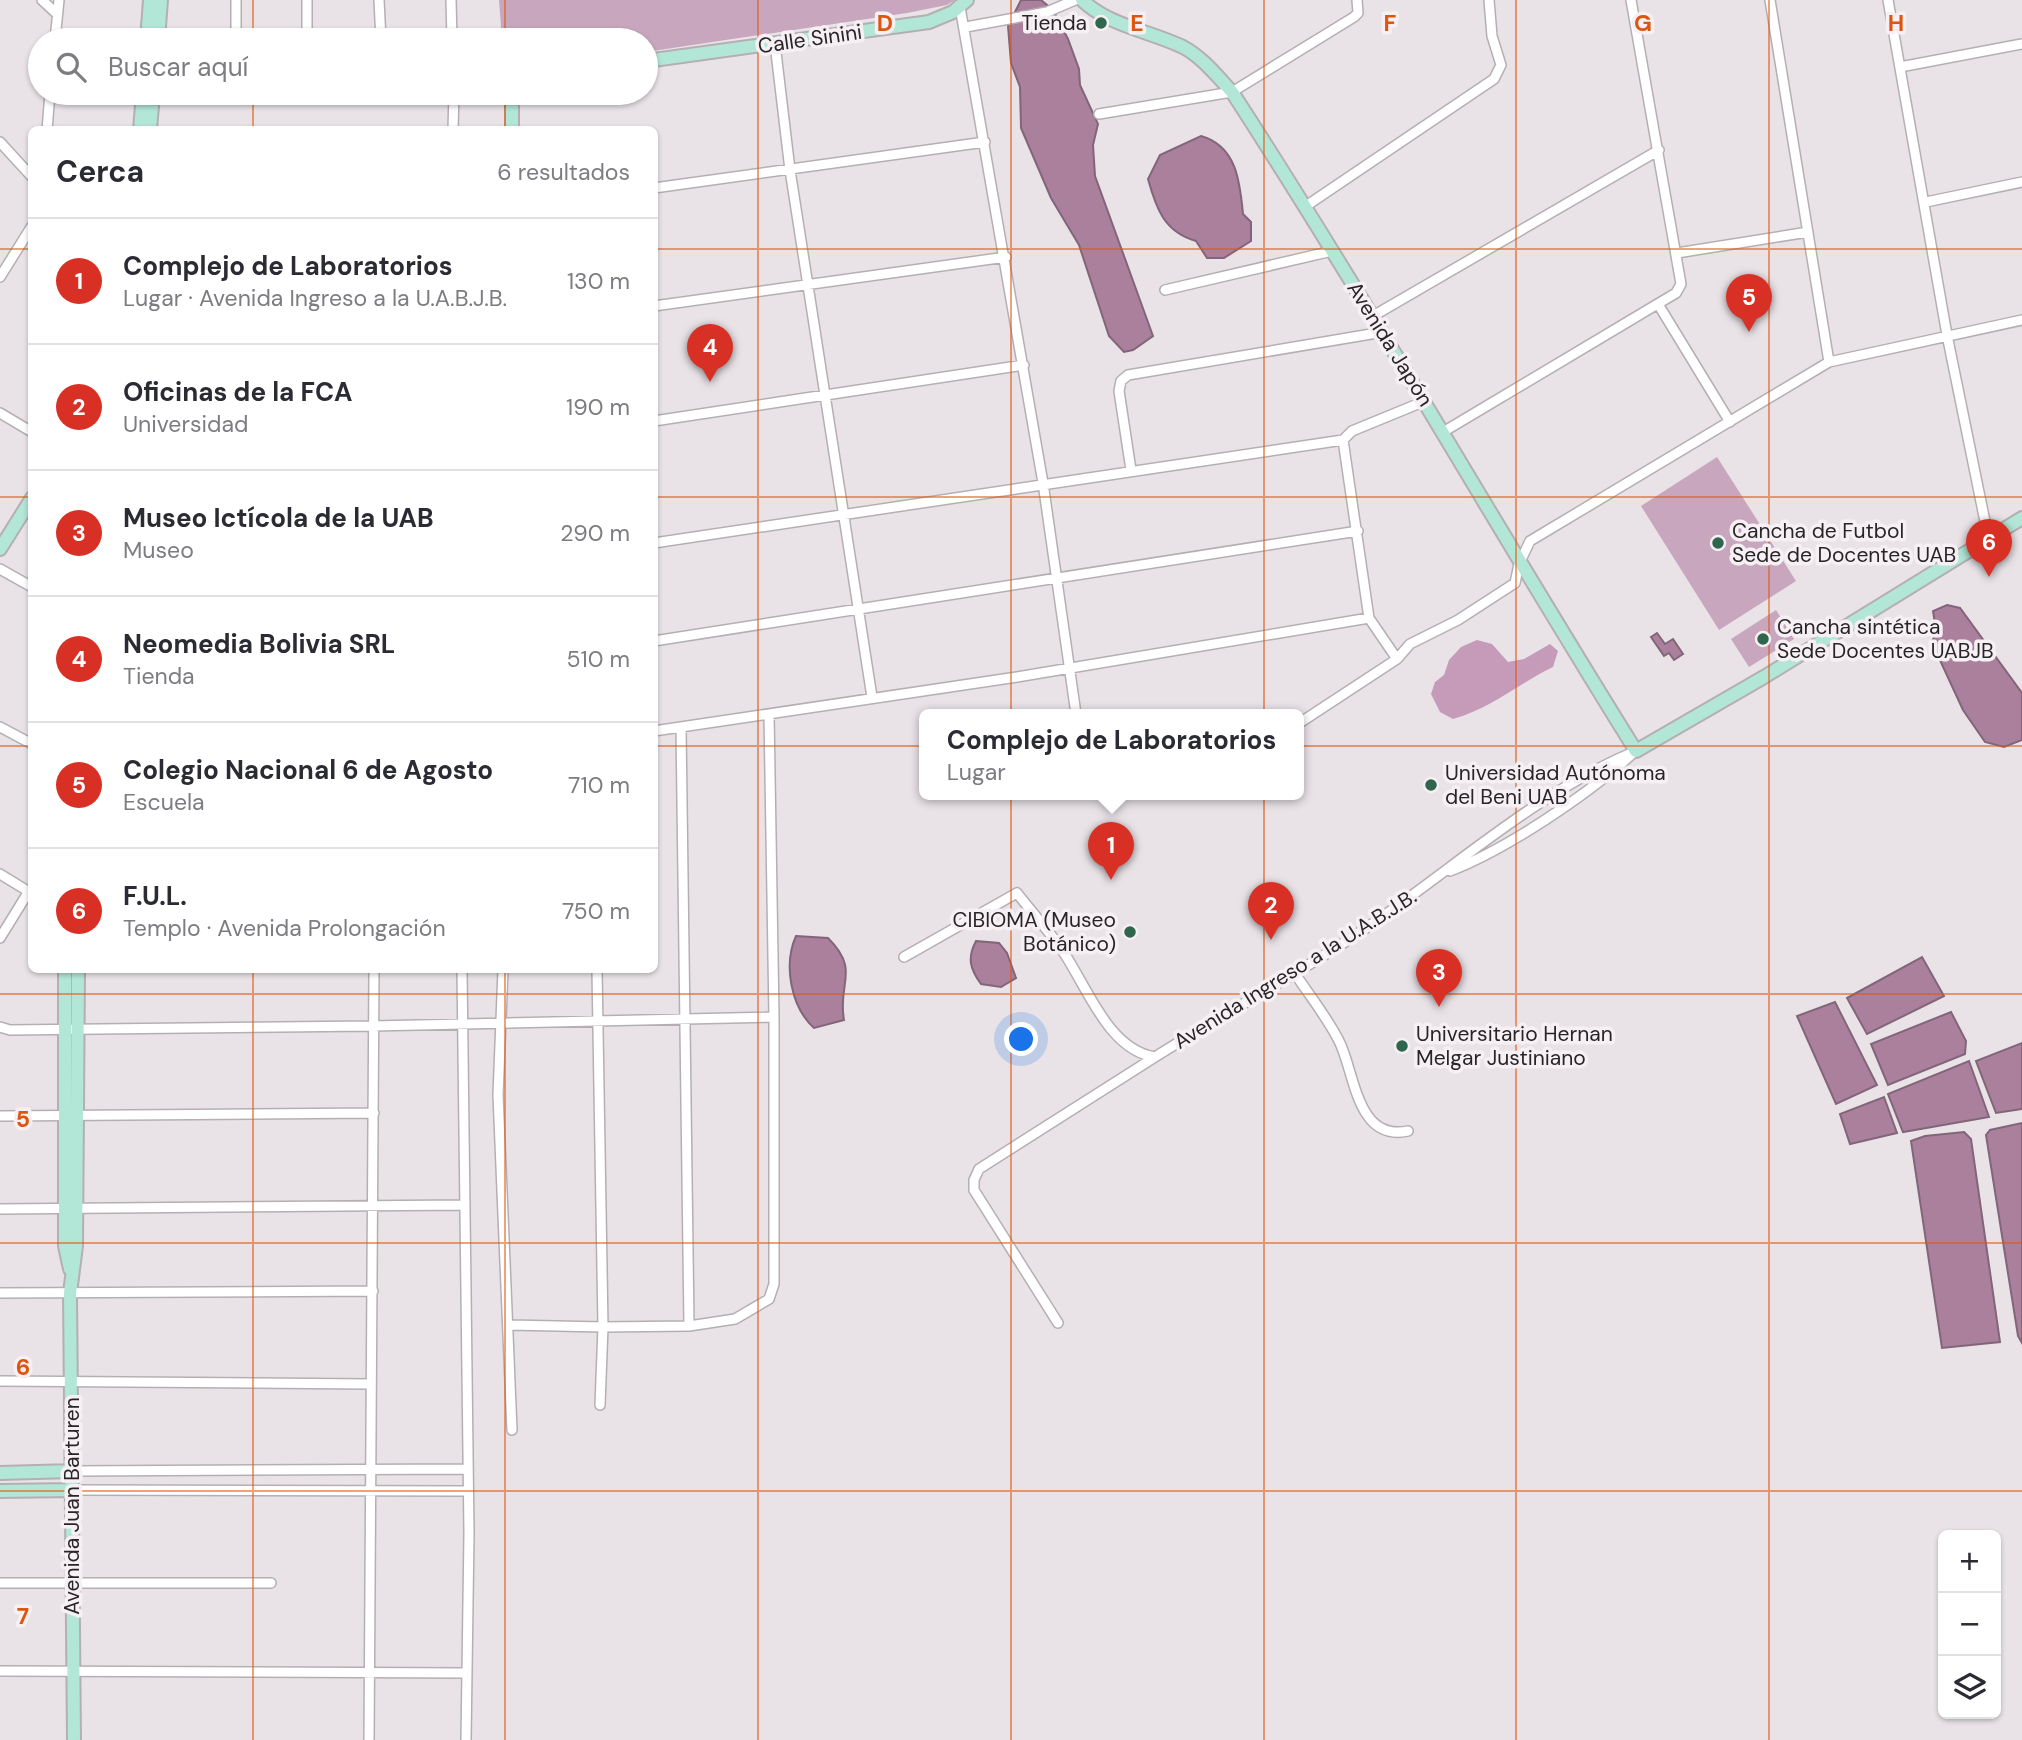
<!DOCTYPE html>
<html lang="es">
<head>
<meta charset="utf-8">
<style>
  :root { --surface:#fff; --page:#f2f2f3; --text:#2b2b33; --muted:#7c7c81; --line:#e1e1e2; --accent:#d93025 }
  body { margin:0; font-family:"DM Sans",sans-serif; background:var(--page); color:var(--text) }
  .controls { position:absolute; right:21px; bottom:21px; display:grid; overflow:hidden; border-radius:10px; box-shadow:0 2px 5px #0004 }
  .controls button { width:63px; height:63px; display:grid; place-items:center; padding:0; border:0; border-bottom:2px solid var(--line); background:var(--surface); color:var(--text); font:35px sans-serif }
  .you { position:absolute; left:1022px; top:1040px; width:24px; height:24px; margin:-18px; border:5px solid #fff; border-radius:50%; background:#1a73e8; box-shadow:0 0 0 10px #1a73e833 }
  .badge { display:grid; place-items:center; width:46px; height:46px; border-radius:50%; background:var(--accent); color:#fff; font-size:23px; font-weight:700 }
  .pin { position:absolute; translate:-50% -58px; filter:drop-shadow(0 2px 4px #0008) }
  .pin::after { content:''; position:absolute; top:37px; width:24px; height:21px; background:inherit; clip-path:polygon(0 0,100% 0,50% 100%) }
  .popup { position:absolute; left:919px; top:709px; width:385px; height:91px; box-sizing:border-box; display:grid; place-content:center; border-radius:10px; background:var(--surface); filter:drop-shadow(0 2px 5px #0005); font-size:23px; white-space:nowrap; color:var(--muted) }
  .popup b { font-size:26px; color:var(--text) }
  .popup::after { content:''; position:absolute; left:50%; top:100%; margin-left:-14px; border:14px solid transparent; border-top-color:var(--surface) }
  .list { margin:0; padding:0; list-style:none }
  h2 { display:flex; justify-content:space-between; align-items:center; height:91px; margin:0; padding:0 28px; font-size:30px }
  h2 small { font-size:23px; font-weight:400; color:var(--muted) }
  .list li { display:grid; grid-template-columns:46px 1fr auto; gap:21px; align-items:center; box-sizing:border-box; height:126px; padding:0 28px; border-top:2px solid var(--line) }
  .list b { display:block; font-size:26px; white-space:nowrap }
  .list p { margin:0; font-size:23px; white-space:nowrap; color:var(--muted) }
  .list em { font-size:23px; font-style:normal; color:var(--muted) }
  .icon { flex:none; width:38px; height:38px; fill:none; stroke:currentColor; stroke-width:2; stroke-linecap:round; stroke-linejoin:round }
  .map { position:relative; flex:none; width:2022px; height:1740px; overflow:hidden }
  .search { position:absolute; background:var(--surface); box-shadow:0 2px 5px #0004; left:28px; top:28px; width:630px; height:77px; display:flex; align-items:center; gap:18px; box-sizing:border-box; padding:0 24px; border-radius:38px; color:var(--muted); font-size:26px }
  .panel { position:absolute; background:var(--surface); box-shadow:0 2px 5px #0004; left:28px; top:126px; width:630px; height:847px; border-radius:10px }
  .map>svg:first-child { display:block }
</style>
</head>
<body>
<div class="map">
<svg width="2022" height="1740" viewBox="0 0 2022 1740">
  <rect width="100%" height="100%" fill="#e9e3e7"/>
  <path fill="#c8a7be" d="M 499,0 L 955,0 L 947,5 L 907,13 L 646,52 L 646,40 L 502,40 Z
    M 1717,457 L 1796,581 L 1719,630 L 1641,506 Z
    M 1776,610 L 1794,639 L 1749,667 L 1731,639 Z"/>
  <path fill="#c69bb9" d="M 1477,640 L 1492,644 L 1508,662 L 1524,659 L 1550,644 L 1558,651 L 1553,667 C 1518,684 1492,708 1453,719 L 1440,712 L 1431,694 L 1435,682 L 1444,675 L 1449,660 L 1461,647 Z"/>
  <path fill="#aa809d" stroke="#836579" stroke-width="2" d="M 1021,0 L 1041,0 L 1053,10 L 1068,39 L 1079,69 L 1080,85 L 1098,124 L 1093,145 L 1095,176 L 1153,336 L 1133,350 L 1124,352 L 1109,336 L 1079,245 L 1051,198 L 1021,128 L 1020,87 L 1011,63 L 1008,26 Z
    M 1201,136 C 1237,146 1240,183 1243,214 L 1251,222 L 1251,241 L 1224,258 L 1207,258 L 1196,241 C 1164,232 1156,208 1148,179 L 1160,155 Z
    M 1947,605 L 1960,608 L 2022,693 L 2022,740 L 2004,747 L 1985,742 L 1963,710 L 1932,643 L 1936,630 L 1933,611 Z
    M 1657,633 L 1665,644 L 1673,639 L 1683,654 L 1674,660 L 1669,653 L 1664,656 L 1651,637 Z
    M 796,936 L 828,938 C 861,971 837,983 844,1020 L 814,1028 C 791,1007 783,965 796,936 Z
    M 976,941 L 999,943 L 1007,953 L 1016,978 L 1001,987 L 981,984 C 970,969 967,958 976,941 Z
    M 1922,957 L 1944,996 L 1867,1034 L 1847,998 Z
    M 1835,1002 L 1877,1085 L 1836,1104 L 1797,1016 Z
    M 1951,1012 L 1966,1041 L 1965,1054 L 1888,1085 L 1871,1044 Z
    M 2022,1043 L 2022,1109 L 1996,1113 L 1976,1061 Z
    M 1969,1061 L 1989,1117 L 1903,1132 L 1888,1094 Z
    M 1884,1097 L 1897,1133 L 1850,1144 L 1840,1114 Z
    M 2022,1123 L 2022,1343 L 2018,1336 L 1986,1135 L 1990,1130 Z
    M 1964,1132 L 1971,1139 L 2000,1342 L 1942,1348 L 1911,1141 L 1925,1136 Z"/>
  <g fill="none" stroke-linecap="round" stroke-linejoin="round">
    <defs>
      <path id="street" d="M 42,0 L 57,14
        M 307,0 L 307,40
        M 379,0 L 381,40
        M 451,0 L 452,40
        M 1770,0 L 1829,362
        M 1888,0 L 1947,335 L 1989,541
        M 960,7 L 1043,483 L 1076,714
        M 966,27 L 1047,12 L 1075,0
        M 55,40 L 59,0
        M 236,40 L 236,0
        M 775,44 L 790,170 L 872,697
        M 1900,67 L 2022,44
        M 1099,114 L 1232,92 L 1354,17 L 1358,13 L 1357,0
        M 47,130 L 50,93
        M 453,130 L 454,93
        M 0,142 L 32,177
        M 654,188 L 985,142
        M 1926,202 L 2022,182
        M 1306,206 L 1494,79 L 1501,65 L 1492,36 L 1489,0
        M 1677,253 L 1808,232
        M 0,277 L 32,226
        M 1165,290 L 1332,251
        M 1658,304 L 1730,422
        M 654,306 L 1006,257
        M 1373,316 L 1659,150
        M 0,413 L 32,432
        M 654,421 L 1024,365
        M 1443,432 L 1676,293 L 1681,284 L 1631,0
        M 1343,440 L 1369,618
        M 1131,470 L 1119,391 L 1121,381 L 1128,375 L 1383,332
        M 654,543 L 1343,440 L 1352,431 L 1425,401
        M 0,569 L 32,587
        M 654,641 L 1358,531
        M 1298,724 L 1397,659 L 1410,644 L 1458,620 L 1515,583 L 1519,564 L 1530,541 L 1829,362 L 2022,320
        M 0,727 L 32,744
        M 681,727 L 689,1326
        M 654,731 L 1017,677 L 1369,618 L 1397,659
        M 1450,871 C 1505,850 1589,794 1632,754
        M 0,874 L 31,893
        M 0,938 L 29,891
        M 904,957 L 1017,893 C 1031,911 1047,929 1060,947 C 1086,983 1107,1050 1155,1057 C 1226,1012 1301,973 1369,926 C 1457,866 1537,792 1636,751
        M 462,970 L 469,1533 L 466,1740
        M 503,970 L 498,1095 L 512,1430
        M 1294,972 C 1309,995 1327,1017 1339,1041 C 1355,1072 1356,1142 1408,1131
        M 0,1027 L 10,1030 L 372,1026 L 774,1017
        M 0,1116 L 374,1113
        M 0,1209 L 463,1205
        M 0,1293 L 373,1291
        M 1058,1323 L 974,1190 L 974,1180 L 979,1169 L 1155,1057
        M 510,1325 L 603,1327 L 597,970
        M 0,1381 L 371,1384
        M 600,1405 L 603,1327 L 689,1326 L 735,1319 L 769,1299 L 774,1284 L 774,1017 L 769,714
        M 73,1471 L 468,1469
        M 73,1490 L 468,1491
        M 0,1583 L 271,1583
        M 0,1671 L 465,1673
        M 369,1740 L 374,970"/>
      <path id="secondary" d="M 1082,0 C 1109,26 1150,31 1183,47 C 1202,57 1217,76 1232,92 C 1372,308 1499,532 1636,751 L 1764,677 L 2022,518
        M 147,40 L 150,0
        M 158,40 L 161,0
        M 646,61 L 929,22 L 953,12 L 967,0
        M 512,93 L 512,130
        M 140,130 L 143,93
        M 150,130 L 153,93
        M 0,549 L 32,498
        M 65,970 L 65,1246 L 70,1269
        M 0,1473 L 73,1471
        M 0,1491 L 73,1490
        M 74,1740 L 70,1293 L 76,1246 L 78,970"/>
    </defs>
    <use href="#street" stroke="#b5afb3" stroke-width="12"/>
    <use href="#secondary" stroke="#b5afb3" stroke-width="16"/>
    <use href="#street" stroke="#fff" stroke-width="9"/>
    <use href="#secondary" stroke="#b2e6d6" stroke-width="12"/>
  </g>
  <path fill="none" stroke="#de560d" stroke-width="2" stroke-opacity="0.55" d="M 253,0 L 253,40M 505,0 L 505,40M 758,0 L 758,1740M 1011,0 L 1011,1740M 1264,0 L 1264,1740M 1516,0 L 1516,1740M 1769,0 L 1769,1740M 253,93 L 253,130M 505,93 L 505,130M 0,249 L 32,249M 654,249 L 2022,249M 0,497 L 32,497M 654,497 L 2022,497M 0,746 L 32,746M 654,746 L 2022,746M 253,970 L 253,1740M 505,970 L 505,1740M 0,994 L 2022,994M 0,1243 L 2022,1243M 0,1491 L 2022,1491"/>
  <g fill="#2f664d" stroke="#f6f0f4" stroke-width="2.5">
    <circle cx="1101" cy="23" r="7"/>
    <circle cx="1718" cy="543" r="7"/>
    <circle cx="1763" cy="639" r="7"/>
    <circle cx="1431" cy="785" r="7"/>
    <circle cx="1130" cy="932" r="7"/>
    <circle cx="1402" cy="1046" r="7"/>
  </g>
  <g text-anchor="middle" stroke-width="7" stroke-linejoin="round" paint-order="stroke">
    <g font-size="21" fill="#272526" stroke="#f6f0f4" text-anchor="start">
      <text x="1087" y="30" text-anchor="end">Tienda</text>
      <text x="1732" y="538">Cancha de Futbol<tspan x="1732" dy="24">Sede de Docentes UAB</tspan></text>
      <text x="1777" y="634">Cancha sintética<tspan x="1777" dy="24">Sede Docentes UABJB</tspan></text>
      <text x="1445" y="780">Universidad Autónoma<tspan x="1445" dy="24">del Beni UAB</tspan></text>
      <text x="1116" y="927" text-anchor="end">CIBIOMA (Museo<tspan x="1116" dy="24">Botánico)</tspan></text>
      <text x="1416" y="1041">Universitario Hernan<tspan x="1416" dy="24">Melgar Justiniano</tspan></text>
    </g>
    <g font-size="21" fill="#272526" stroke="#f6f0f4">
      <text transform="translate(810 39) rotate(-8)" y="7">Calle Sinini</text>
      <text transform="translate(1390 344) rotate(58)" y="7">Avenida Japón</text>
      <text transform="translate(1295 969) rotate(-32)" y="7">Avenida Ingreso a la U.A.B.J.B.</text>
      <text transform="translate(72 1506) rotate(-90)" y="7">Avenida Juan Barturen</text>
    </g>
  </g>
  <g font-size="23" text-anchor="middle" font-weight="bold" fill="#de560d" stroke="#f6f0f4" stroke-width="7" stroke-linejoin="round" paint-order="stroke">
    <text x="885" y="31">D</text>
    <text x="1137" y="31">E</text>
    <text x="1390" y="31">F</text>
    <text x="1643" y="31">G</text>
    <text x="1896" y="31">H</text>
    <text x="23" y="1127">5</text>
    <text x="23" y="1375">6</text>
    <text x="23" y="1624">7</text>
  </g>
</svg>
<div class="controls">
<button>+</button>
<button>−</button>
<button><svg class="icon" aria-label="layers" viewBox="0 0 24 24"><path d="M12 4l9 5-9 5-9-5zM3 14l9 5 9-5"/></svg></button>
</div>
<div class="you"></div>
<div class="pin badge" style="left:1111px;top:880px">1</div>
<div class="popup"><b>Complejo de Laboratorios</b>Lugar</div>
<div class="pin badge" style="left:1271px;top:940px">2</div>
<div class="pin badge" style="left:1439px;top:1007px">3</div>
<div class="pin badge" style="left:710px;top:382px">4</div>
<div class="pin badge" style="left:1749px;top:332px">5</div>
<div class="pin badge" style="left:1989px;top:577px">6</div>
<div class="search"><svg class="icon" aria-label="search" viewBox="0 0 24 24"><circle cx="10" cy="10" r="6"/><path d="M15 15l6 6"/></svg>Buscar aquí</div>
<section class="panel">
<h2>Cerca<small>6 resultados</small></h2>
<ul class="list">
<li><span class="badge">1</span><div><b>Complejo de Laboratorios</b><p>Lugar · Avenida Ingreso a la U.A.B.J.B.</p></div><em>130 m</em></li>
<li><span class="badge">2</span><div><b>Oficinas de la FCA</b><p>Universidad</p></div><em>190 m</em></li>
<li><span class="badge">3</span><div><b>Museo Ictícola de la UAB</b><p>Museo</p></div><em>290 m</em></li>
<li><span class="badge">4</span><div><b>Neomedia Bolivia SRL</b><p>Tienda</p></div><em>510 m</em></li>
<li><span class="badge">5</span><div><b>Colegio Nacional 6 de Agosto</b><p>Escuela</p></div><em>710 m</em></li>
<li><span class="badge">6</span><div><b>F.U.L.</b><p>Templo · Avenida Prolongación</p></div><em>750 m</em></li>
</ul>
</section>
</div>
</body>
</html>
